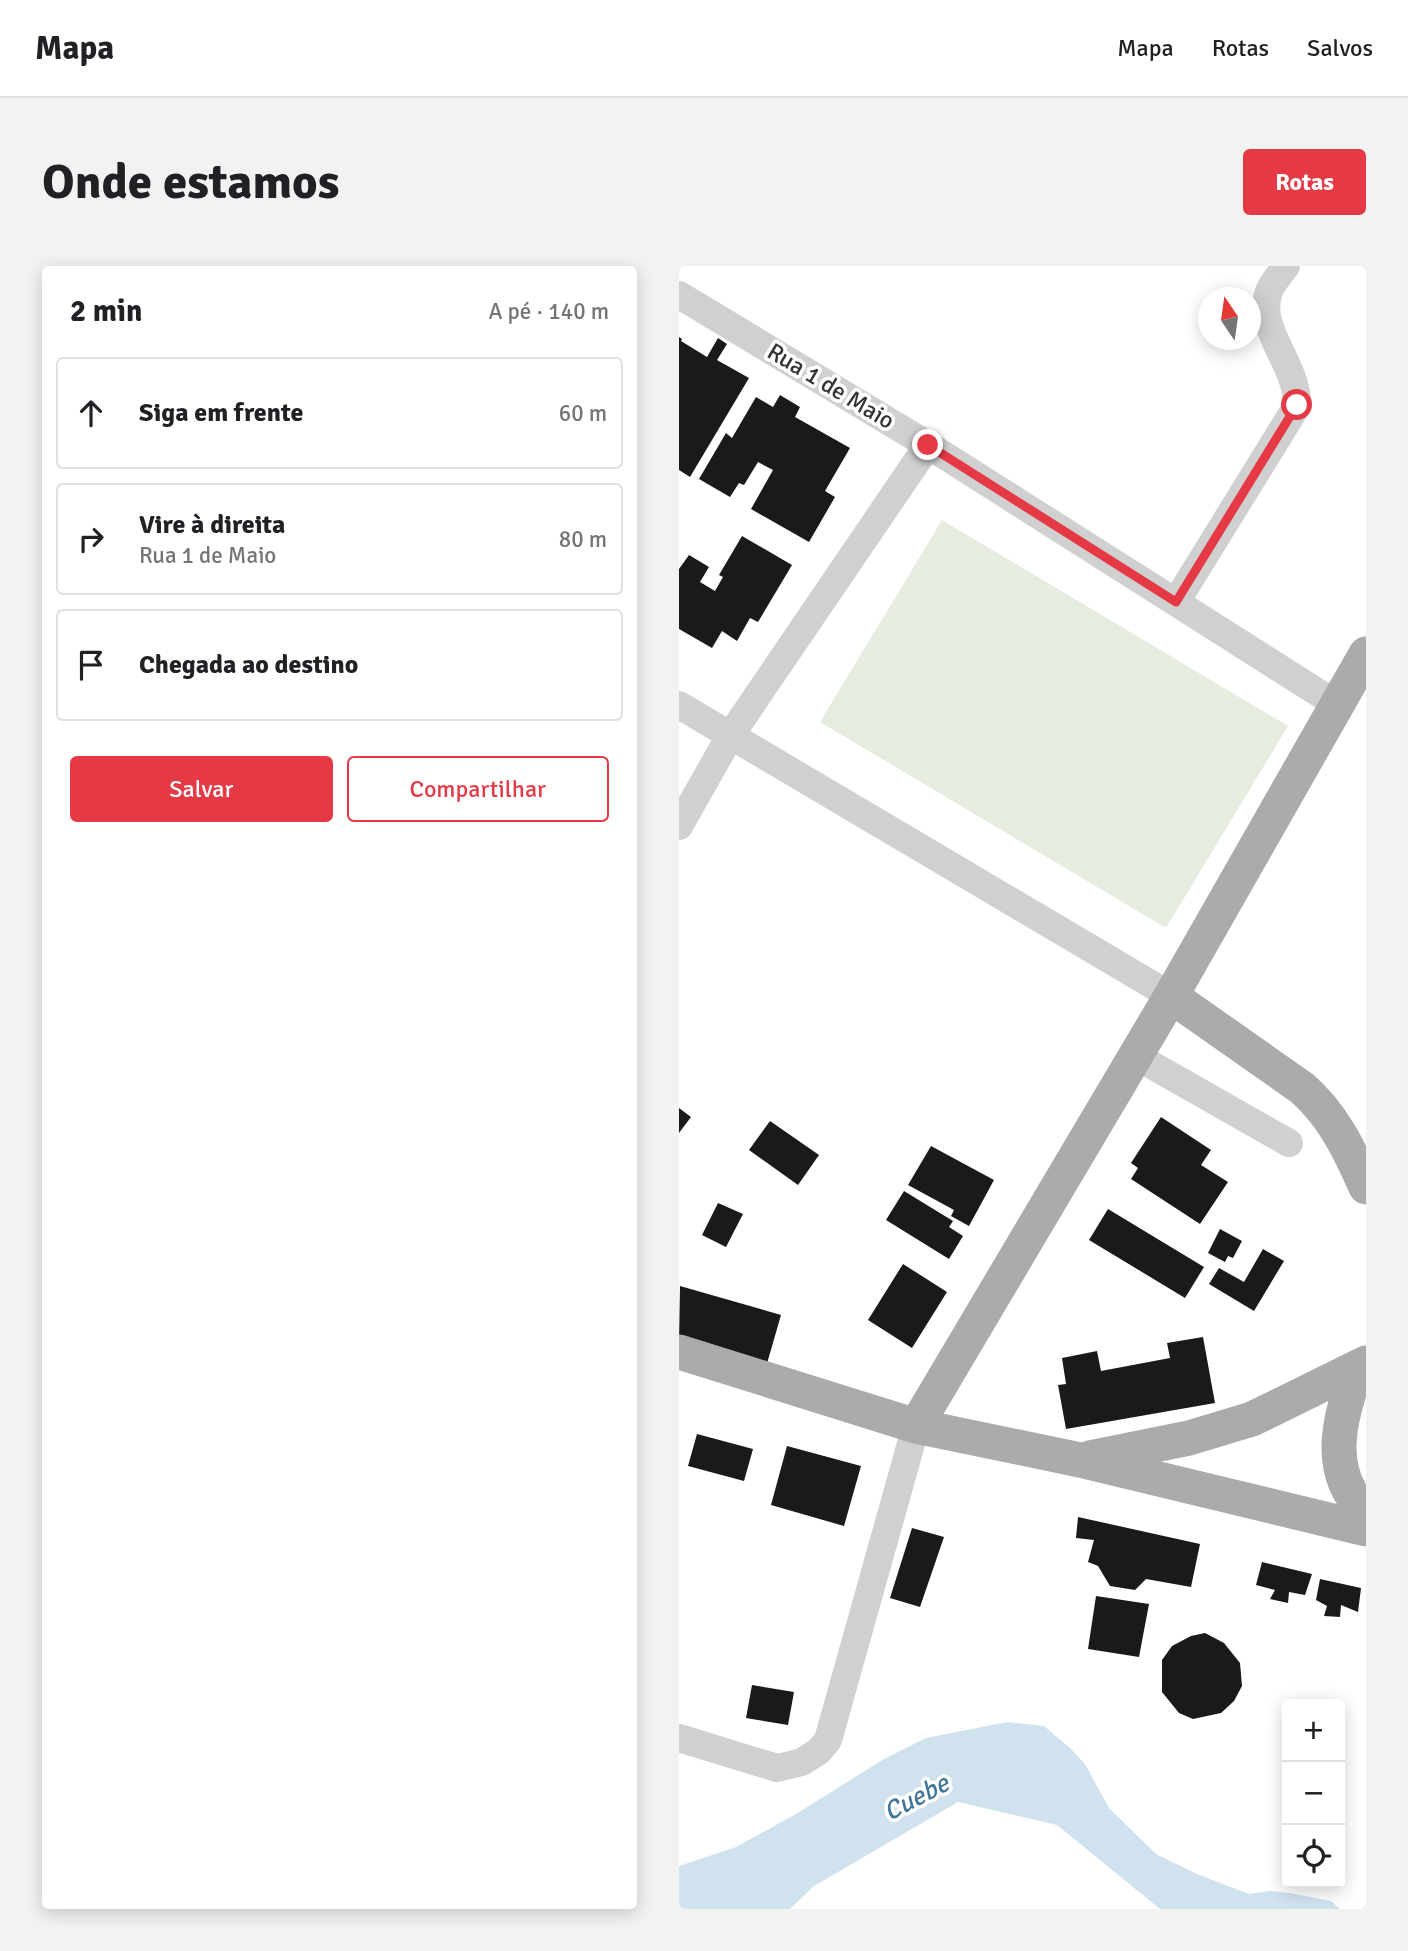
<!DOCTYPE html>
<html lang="pt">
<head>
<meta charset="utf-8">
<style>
  :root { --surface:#fff; --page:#f2f2f2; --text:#202124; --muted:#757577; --line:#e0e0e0; --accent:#e63946 }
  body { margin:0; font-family:Signika,sans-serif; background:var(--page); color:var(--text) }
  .controls { position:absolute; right:21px; bottom:21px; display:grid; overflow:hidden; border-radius:7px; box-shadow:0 4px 18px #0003 }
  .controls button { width:63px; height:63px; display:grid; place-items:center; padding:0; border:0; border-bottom:2px solid var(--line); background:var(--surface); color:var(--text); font:35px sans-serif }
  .compass { position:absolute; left:519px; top:21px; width:63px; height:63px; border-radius:50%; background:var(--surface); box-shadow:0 4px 18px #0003; rotate:347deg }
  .stop { position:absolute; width:21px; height:21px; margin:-16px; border:5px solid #e63946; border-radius:50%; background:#fff }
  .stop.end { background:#e63946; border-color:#fff; box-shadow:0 2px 7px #0008 }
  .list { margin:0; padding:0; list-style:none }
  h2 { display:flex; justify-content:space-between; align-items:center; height:91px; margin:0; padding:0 28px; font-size:30px }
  h2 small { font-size:23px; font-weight:400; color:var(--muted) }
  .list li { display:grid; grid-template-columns:46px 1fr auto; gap:21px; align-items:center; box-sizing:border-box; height:112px; margin:0 14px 14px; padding:0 14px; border:2px solid var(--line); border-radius:7px }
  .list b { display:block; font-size:26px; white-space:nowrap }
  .list p { margin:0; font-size:23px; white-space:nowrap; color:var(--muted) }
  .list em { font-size:23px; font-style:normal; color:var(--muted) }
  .actions { display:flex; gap:14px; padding:21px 28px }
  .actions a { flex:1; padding:16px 0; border:2px solid var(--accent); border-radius:7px; text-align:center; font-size:24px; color:var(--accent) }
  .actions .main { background:var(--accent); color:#fff }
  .icon { flex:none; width:38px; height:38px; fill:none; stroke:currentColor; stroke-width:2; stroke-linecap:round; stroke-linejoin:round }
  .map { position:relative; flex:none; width:687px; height:1643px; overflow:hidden; border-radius:7px }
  header { display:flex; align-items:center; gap:42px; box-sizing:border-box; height:98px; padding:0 35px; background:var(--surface); border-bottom:2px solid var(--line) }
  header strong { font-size:33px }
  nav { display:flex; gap:38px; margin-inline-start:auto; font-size:24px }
  .intro { display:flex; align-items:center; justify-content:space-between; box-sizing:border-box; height:168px; padding:0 42px }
  h1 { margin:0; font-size:49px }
  .button { padding:18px 32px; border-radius:7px; background:var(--accent); color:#fff; font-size:24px; font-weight:700 }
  main { display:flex; gap:42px; padding:0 42px }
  aside { flex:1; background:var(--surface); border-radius:7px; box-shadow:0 4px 18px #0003 }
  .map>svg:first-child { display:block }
</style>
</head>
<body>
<header>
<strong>Mapa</strong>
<nav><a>Mapa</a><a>Rotas</a><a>Salvos</a></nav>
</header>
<div class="intro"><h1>Onde estamos</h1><a class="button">Rotas</a></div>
<main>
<aside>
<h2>2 min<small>A pé · 140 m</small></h2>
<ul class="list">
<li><svg class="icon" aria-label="ahead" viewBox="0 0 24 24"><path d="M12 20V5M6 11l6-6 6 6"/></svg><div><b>Siga em frente</b></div><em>60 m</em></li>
<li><svg class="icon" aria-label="right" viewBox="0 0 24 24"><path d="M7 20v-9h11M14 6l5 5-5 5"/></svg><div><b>Vire à direita</b><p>Rua 1 de Maio</p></div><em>80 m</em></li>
<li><svg class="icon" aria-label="arrive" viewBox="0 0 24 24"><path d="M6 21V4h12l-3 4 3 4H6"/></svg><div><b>Chegada ao destino</b></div></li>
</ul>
<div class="actions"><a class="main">Salvar</a><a>Compartilhar</a></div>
</aside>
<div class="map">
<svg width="687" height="1643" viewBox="0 0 687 1643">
  <rect width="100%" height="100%" fill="#fff"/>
  <path fill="#e6ecdf" d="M 263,254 L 609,460 L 487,662 L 141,456 Z"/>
  <path fill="#cfe2ee" d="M 328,1456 L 365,1460 L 391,1482 L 406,1498 L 430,1542 L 477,1588 L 518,1608 L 570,1628 L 590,1625 L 611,1627 L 652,1635 L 661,1643 L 481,1643 L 378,1559 L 279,1536 L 135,1620 L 111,1643 L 0,1643 L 0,1600 L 57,1581 L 117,1548 L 205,1493 L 247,1472 Z"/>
  <path fill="#1a1a1a" d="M 0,71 L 3,73 L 2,75 L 28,91 L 39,72 L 48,78 L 38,94 L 70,112 L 11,211 L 0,204 Z
    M 101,129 L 121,141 L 116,151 L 171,182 L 146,225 L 156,231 L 130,276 L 72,243 L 94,204 L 79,196 L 65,219 L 60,217 L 51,231 L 20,213 L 47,167 L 53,172 L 77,131 L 94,141 Z
    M 63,270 L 113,299 L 79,356 L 71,352 L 58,375 L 43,365 L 33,382 L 0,363 L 0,303 L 10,289 L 30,301 L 21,316 L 36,325 L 44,311 L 40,309 Z
    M 0,842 L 12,851 L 0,867 Z
    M 482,851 L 532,884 L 522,899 L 549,916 L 521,958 L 452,913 L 459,902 L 452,897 Z
    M 91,855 L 140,889 L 119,919 L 70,884 Z
    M 252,880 L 315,914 L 290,960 L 272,950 L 275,944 L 229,919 Z
    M 225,925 L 274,955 L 270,961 L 284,970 L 270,993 L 207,954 Z
    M 39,937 L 64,948 L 47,981 L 23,969 Z
    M 429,943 L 525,1001 L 506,1032 L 410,974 Z
    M 541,963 L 563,975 L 554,992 L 549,990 L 546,996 L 529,987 Z
    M 584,983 L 605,995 L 575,1045 L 530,1018 L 540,1002 L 565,1016 Z
    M 224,998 L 268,1026 L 233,1082 L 189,1054 Z
    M 1,1020 L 102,1049 L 87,1101 L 0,1076 Z
    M 524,1071 L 536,1137 L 387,1163 L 379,1119 L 387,1118 L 383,1092 L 418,1085 L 422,1105 L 491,1092 L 488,1077 Z
    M 18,1168 L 74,1183 L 65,1215 L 9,1200 Z
    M 108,1180 L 182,1200 L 165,1260 L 92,1239 Z
    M 399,1251 L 521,1278 L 512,1321 L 467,1313 L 456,1324 L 431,1320 L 419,1300 L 409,1296 L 415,1274 L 397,1272 Z
    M 233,1262 L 265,1271 L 241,1341 L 211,1332 Z
    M 583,1296 L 633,1308 L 626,1329 L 610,1326 L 609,1337 L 591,1333 L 596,1324 L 577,1319 Z
    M 641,1313 L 682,1322 L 679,1346 L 662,1339 L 661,1351 L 645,1350 L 648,1340 L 637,1334 Z
    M 417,1330 L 470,1338 L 460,1391 L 409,1383 Z
    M 526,1367 L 545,1377 L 561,1397 L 563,1420 L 555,1435 L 542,1447 L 514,1453 L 500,1447 L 483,1426 L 483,1394 L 493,1380 L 512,1370 Z
    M 73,1419 L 115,1426 L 109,1459 L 67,1452 Z"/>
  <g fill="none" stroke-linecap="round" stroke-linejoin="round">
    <path stroke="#d0d0d0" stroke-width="28" d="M 0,29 L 249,179 L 657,438
      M 497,336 L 618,140 C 620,99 574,61 591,23 C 595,15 602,7 607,0
      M 0,439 L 492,730
      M 0,560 L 51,470 L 249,179
      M 457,790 L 610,877
      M 0,1472 L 98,1502 L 123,1496 L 140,1485 L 149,1474 L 237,1160"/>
    <path stroke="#ababab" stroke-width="35" d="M 492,730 L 623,822 C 654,849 670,883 687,921
      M 0,1086 L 237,1160 L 401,1194 L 687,1263
      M 679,1101 C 661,1148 644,1206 687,1246
      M 237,1160 L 492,730 L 687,388
      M 411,1192 L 510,1172 L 573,1153 L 687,1097"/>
  </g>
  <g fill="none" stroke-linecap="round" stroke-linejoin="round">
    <path stroke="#e63946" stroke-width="9" d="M 249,179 L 497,336 L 618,139"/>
  </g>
  <g text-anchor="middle" stroke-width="7" stroke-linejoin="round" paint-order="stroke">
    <g font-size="24" fill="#333" stroke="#fff">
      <text transform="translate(152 120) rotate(31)" y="8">Rua 1 de Maio</text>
    </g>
    <g font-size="26" font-style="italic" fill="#3f7597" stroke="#fff">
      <text transform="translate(237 1531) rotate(-28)" y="9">Cuebe</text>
    </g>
  </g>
</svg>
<div class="controls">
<button>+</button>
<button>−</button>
<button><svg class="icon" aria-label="locate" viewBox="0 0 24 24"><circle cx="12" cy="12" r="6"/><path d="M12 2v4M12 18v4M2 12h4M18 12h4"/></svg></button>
</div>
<svg class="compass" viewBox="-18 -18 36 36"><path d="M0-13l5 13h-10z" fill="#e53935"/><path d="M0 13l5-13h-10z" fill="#757577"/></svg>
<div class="stop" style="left:618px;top:139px"></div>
<div class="stop end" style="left:249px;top:179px"></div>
</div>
</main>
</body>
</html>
